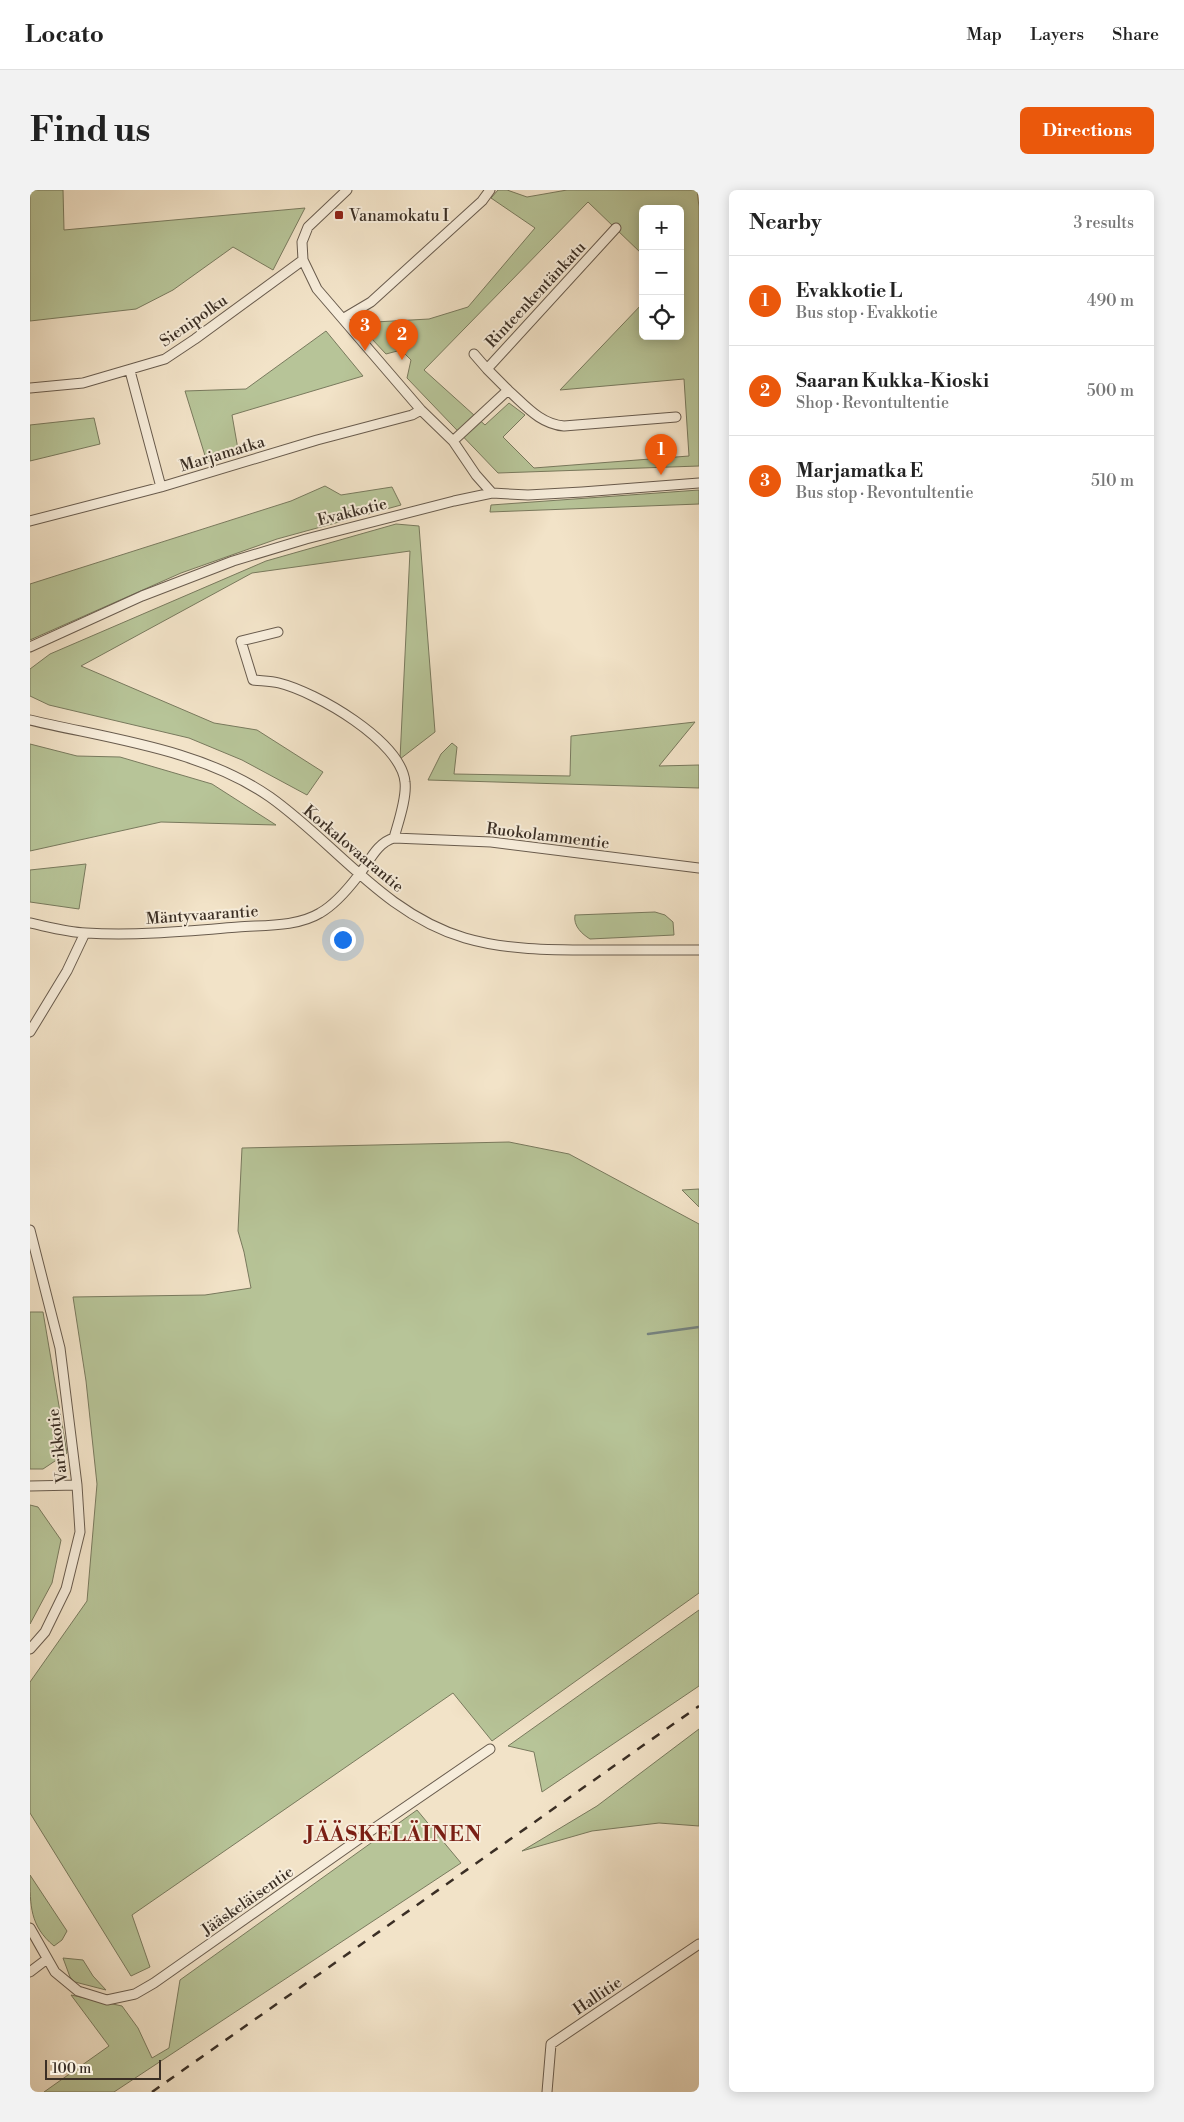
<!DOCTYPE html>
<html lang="en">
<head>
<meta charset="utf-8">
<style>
  :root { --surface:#fff; --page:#f2f2f2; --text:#222; --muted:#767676; --line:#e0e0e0; --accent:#ea580c }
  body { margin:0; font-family:"Libre Bodoni",serif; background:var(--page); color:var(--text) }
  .controls { position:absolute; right:15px; top:15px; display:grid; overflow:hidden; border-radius:8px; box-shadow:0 2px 12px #0003 }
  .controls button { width:45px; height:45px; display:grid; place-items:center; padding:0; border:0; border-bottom:1px solid var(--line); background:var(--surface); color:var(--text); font:25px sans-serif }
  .scale { position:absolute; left:15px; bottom:12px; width:116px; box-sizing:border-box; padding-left:5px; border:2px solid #3b2f25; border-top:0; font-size:14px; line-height:18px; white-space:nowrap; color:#3b2f25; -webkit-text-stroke:4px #f7eddb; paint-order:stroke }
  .you { position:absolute; left:312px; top:749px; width:18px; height:18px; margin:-12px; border:4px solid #fff; border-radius:50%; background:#1a73e8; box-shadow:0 0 0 8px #1a73e833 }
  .badge { display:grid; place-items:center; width:32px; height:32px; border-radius:50%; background:var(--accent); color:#fff; font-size:16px; font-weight:700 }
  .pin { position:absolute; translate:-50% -41px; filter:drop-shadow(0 1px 2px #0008) }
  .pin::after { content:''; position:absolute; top:26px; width:18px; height:15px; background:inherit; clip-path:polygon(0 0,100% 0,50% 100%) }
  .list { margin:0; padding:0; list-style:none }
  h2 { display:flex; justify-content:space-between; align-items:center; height:65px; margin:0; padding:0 20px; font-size:21px }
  h2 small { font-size:16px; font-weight:400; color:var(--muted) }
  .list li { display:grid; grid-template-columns:32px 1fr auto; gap:15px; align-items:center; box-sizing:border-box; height:90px; padding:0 20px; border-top:1px solid var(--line) }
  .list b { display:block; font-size:19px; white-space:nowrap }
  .list p { margin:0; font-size:16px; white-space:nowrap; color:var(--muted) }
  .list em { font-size:16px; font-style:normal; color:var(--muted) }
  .icon { flex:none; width:28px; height:28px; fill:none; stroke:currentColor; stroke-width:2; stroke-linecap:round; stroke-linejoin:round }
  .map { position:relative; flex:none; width:669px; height:1902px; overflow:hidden; border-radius:8px }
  header { display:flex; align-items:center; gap:30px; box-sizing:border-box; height:70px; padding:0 25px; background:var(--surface); border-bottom:1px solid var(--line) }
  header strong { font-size:24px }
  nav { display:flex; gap:28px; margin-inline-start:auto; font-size:18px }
  .intro { display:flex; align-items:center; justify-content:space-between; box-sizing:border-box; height:120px; padding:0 30px }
  h1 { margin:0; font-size:35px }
  .button { padding:12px 22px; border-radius:8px; background:var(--accent); color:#fff; font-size:18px; font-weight:700 }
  main { display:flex; gap:30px; padding:0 30px }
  aside { flex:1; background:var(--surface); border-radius:8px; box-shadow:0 2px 12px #0003 }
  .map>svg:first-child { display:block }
</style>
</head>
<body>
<header>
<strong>Locato</strong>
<nav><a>Map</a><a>Layers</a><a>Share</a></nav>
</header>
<div class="intro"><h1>Find us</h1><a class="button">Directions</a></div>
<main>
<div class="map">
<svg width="669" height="1902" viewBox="0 0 669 1902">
  <rect width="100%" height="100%" fill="#f2e3c8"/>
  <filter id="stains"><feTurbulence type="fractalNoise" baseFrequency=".004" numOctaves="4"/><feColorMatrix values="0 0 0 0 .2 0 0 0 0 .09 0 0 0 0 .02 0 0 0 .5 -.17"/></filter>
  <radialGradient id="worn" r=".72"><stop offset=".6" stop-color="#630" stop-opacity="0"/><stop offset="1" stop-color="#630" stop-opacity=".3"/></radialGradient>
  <path fill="#b7c498" stroke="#797a5e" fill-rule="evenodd" d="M 0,0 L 33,0 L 34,40 L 275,18 L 243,80 L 203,57 L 143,100 L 106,119 L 0,131 Z
    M 468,0 L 477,0 L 497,7 L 537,0 L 667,0 L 669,17 L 669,276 L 468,283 L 377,188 L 381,170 L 371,160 L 356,164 L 327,133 L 399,129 L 438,117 L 505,38 L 461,8 ZM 558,12 L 613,65 L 613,19 L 650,19 L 650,146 L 613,146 L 613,113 L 530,200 L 654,189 L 659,266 L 504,278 L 473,247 L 495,225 L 479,213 L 455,235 L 394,180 Z
    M 296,141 L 333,186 L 202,225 L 209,265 L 177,272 L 155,201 L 216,199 Z
    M 64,228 L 70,254 L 0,271 L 0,235 Z
    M 295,296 L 311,305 L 362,297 L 371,315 L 247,349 L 151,383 L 0,450 L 0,394 L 261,311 Z
    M 669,300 L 669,314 L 460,322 L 461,315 Z
    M 366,334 L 389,336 L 405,542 L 370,569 L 380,361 L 222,383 L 51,476 L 184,533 L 227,540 L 293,582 L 277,605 L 212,570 L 159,548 L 19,515 L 0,506 L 0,479 L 20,464 L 236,371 Z
    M 665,532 L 629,576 L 669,575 L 669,598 L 398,590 L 411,564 L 422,553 L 427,557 L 424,584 L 540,586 L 541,546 Z
    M 0,554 L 47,566 L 90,567 L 182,594 L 246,635 L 131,632 L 0,661 Z
    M 56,674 L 49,719 L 0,712 L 0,680 Z
    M 625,722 L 635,725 L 643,732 L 644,745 L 560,749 C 552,744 543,736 545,725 Z
    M 479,952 L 539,964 L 669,1034 L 669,1403 L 462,1551 L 423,1503 L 102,1725 L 120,1777 L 101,1786 L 0,1623 L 0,1492 L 57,1411 L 67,1294 L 56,1191 L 43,1107 L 175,1105 L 221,1098 L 214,1062 L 208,1041 L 212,958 Z
    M 669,999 L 669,1017 L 652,1000 Z
    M 0,1122 L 13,1122 L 37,1263 L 13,1279 L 0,1279 Z
    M 0,1315 L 8,1317 L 31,1350 L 22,1393 L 0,1434 Z
    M 669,1420 L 669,1496 L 512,1602 L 504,1562 L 478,1556 Z
    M 669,1539 L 669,1636 L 629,1633 L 562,1641 L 492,1661 L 567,1616 Z
    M 387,1620 L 431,1673 L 84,1902 L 14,1902 L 79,1856 L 41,1805 L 92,1816 L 108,1838 L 122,1868 L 139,1858 L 150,1790 Z
    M 0,1685 L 37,1741 L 32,1750 L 24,1756 C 0,1736 0,1716 0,1685 Z
    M 33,1768 L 53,1770 L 63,1786 L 76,1800 L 45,1792 L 40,1787 Z"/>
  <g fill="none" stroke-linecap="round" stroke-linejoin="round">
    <path stroke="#768481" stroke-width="2.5" d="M 618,1144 L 669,1137"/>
    <defs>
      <path id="minor" d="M 317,0 L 278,37 L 272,52 L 273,70 L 287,99 L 391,220 L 423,251 L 446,285 L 462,303
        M 314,128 L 341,112 L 452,11 L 460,0
        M 444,164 L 457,179
        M 100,181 L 131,297
        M 0,198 L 53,193 L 135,169 L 165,149 L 273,70
        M 478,200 C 496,216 510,234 534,236 L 646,227
        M 423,251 L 478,200 L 457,179 L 586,38
        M 0,331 L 131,297 L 287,250 L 382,225 L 391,220
        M 0,457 L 112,406 L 203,371 L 276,349 L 424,311 L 462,303 L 498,305 L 552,302 L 669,293
        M 0,530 C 80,549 171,559 240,607 C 306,654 354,724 435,748 C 476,760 520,760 563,760 C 598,760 634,760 669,760
        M 364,648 L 461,652 L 669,678
        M 0,733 C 19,737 37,742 56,743 C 107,746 158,741 208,737 C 234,735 267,737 290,723 C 304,715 318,699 328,686 C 339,673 346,653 364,648 C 368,633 377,608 375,592 C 371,551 286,502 249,493 C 241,491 231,491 223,490 L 211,451 L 248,442
        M 0,842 L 37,781 L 55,743
        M 0,1040 L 30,1158 L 47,1295 L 50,1342 L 36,1399 L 15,1442 L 0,1459
        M 0,1296 L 47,1295
        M 0,1738 L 25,1782 L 48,1801 L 77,1810 L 105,1804 L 124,1793 L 339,1642 L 460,1559
        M 0,1782 L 17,1769
        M 517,1902 L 521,1854 L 669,1754"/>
    </defs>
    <use href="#minor" stroke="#695c4e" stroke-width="11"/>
    <use href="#minor" stroke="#f7eddb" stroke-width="9"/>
    <path stroke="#3b2f25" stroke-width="2.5" stroke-dasharray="9 9" stroke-linecap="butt" d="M 122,1902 L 669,1516"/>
  </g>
  <rect fill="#8f2418" stroke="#f7eddb" stroke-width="2" x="304" y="20" width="10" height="10" rx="2.5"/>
  <g text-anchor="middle" stroke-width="4" stroke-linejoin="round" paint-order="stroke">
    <g font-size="16" fill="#3b2f25" stroke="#f7eddb" text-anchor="start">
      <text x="319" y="31">Vanamokatu I</text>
    </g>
    <g font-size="16" fill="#3b2f25" stroke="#f7eddb">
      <text transform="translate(505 104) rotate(-47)" y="6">Rinteenkentänkatu</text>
      <text transform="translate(163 130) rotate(-35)" y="6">Sienipolku</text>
      <text transform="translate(192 263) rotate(-17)" y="6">Marjamatka</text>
      <text transform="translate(322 321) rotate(-14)" y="6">Evakkotie</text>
      <text transform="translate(518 645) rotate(7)" y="6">Ruokolammentie</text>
      <text transform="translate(324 658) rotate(40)" y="6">Korkalovaarantie</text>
      <text transform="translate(172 724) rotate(-4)" y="6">Mäntyvaarantie</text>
      <text transform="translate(27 1256) rotate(-97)" y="6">Varikkotie</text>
      <text transform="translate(217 1710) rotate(-35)" y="6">Jääskeläisentie</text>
      <text transform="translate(567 1805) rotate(-34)" y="6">Hallitie</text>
    </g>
    <g font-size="21" font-weight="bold" letter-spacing="1" fill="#7a1f14" stroke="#f7eddb">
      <text x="364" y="1651">JÄÄSKELÄINEN</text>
    </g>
  </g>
  <rect width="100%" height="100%" filter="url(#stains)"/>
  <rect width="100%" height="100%" fill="url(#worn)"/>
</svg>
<div class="controls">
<button>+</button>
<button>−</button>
<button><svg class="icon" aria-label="locate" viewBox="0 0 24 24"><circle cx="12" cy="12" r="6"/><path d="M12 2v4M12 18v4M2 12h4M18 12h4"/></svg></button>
</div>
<div class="scale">100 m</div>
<div class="you"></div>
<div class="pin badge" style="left:631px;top:285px">1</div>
<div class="pin badge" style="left:372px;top:170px">2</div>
<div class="pin badge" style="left:335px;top:161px">3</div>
</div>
<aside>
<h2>Nearby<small>3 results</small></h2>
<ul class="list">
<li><span class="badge">1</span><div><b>Evakkotie L</b><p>Bus stop · Evakkotie</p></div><em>490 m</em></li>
<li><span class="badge">2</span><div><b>Saaran Kukka-Kioski</b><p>Shop · Revontultentie</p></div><em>500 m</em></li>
<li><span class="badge">3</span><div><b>Marjamatka E</b><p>Bus stop · Revontultentie</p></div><em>510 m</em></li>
</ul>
</aside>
</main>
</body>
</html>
